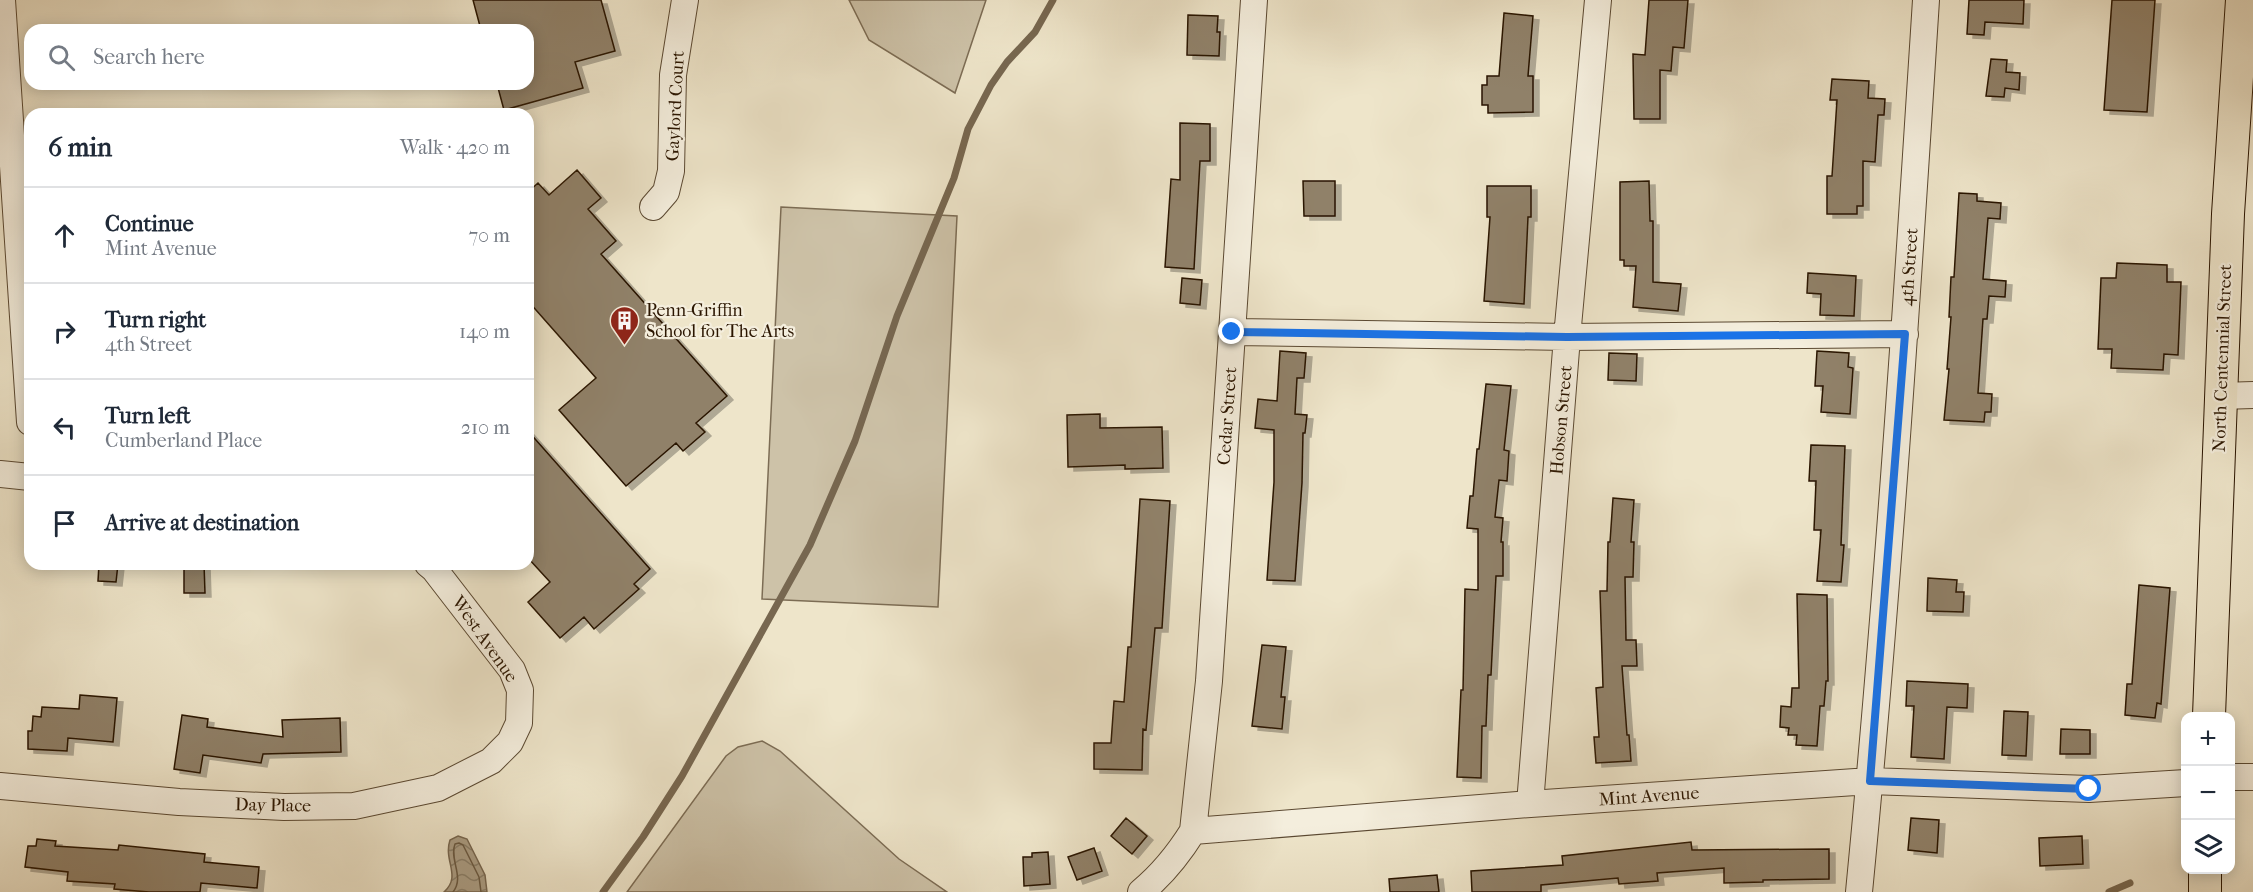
<!DOCTYPE html>
<html lang="en">
<head>
<meta charset="utf-8">
<style>
  :root { --surface:#fff; --page:#f6f6f7; --text:#1f2937; --muted:#747a83; --line:#e0e1e3 }
  body { margin:0; font-family:"IM FELL French Canon",serif; background:var(--page); color:var(--text) }
  .controls { position:absolute; right:18px; bottom:18px; display:grid; overflow:hidden; border-radius:12px; box-shadow:0 3px 15px #0003 }
  .controls button { width:54px; height:54px; display:grid; place-items:center; padding:0; border:0; border-bottom:2px solid var(--line); background:var(--surface); color:var(--text); font:30px sans-serif }
  .stop { position:absolute; width:18px; height:18px; margin:-14px; border:4px solid #1a73e8; border-radius:50%; background:#fff }
  .stop.end { background:#1a73e8; border-color:#fff; box-shadow:0 2px 6px #0008 }
  .list { margin:0; padding:0; list-style:none }
  h2 { display:flex; justify-content:space-between; align-items:center; height:78px; margin:0; padding:0 24px; font-size:26px }
  h2 small { font-size:20px; font-weight:400; color:var(--muted) }
  .list li { display:grid; grid-template-columns:39px 1fr auto; gap:18px; align-items:center; box-sizing:border-box; height:96px; padding:0 24px; border-top:2px solid var(--line) }
  .list b { display:block; font-size:22px; white-space:nowrap }
  .list p { margin:0; font-size:20px; white-space:nowrap; color:var(--muted) }
  .list em { font-size:20px; font-style:normal; color:var(--muted) }
  .icon { flex:none; width:33px; height:33px; fill:none; stroke:currentColor; stroke-width:2; stroke-linecap:round; stroke-linejoin:round }
  .map { position:relative; flex:none; width:2253px; height:892px; overflow:hidden }
  .search { position:absolute; background:var(--surface); box-shadow:0 3px 15px #0003; left:24px; top:24px; width:510px; height:66px; display:flex; align-items:center; gap:15px; box-sizing:border-box; padding:0 21px; border-radius:18px; color:var(--muted); font-size:22px }
  .panel { position:absolute; background:var(--surface); box-shadow:0 3px 15px #0003; left:24px; top:108px; width:510px; height:462px; border-radius:18px }
  .map>svg:first-child { display:block }
</style>
</head>
<body>
<div class="map">
<svg width="2253" height="892" viewBox="0 0 2253 892">
  <defs>
    <pattern id="water-waves" width="16" height="10" patternUnits="userSpaceOnUse" patternTransform="scale(1.5)"><rect width="16" height="10" fill="#ab9e85"/><path d="M0 5q4-4 8 0t8 0" fill="none" stroke="#8b806a"/></pattern>
    <filter id="shadow"><feDropShadow dx="6" dy="4" stdDeviation="0" flood-color="#0004"/></filter>
  </defs>
  <rect width="100%" height="100%" fill="#eee5ca"/>
  <filter id="stains"><feTurbulence type="fractalNoise" baseFrequency=".00333" numOctaves="4"/><feColorMatrix values="0 0 0 0 .2 0 0 0 0 .09 0 0 0 0 .02 0 0 0 .5 -.17"/></filter>
  <radialGradient id="worn" r=".72"><stop offset=".6" stop-color="#630" stop-opacity="0"/><stop offset="1" stop-color="#630" stop-opacity=".3"/></radialGradient>
  <path fill="#cdc2a8" stroke="#7c6c54" stroke-width="1.5" d="M 849,0 L 986,0 L 955,93 L 869,40 Z
    M 781,207 L 957,216 L 938,607 L 762,599 Z
    M 762,741 L 780,751 L 899,859 L 947,892 L 627,892 L 726,756 L 738,747 Z"/>
  <path fill="url(#water-waves)" stroke="#776750" stroke-width="1.5" d="M 458,836 L 467,839 L 485,875 L 487,892 L 444,892 C 462,876 443,861 450,840 Z"/>
  <g fill="none" stroke-linecap="round" stroke-linejoin="round">
    <path stroke="#6a5a42" stroke-width="1.5" d="M 453,892 C 465,877 449,860 455,844 L 459,843 L 463,845 L 479,877 L 481,892"/>
    <path stroke="#776750" stroke-width="7" d="M 603,892 L 643,837 L 682,776 L 810,545 L 855,441 L 897,316 L 954,178 L 968,129 L 991,85 L 1007,62 L 1035,32 L 1053,0
      M 2109,892 L 2130,883"/>
  </g>
  <path fill="#908169" stroke="#2a1500" stroke-width="1.5" filter="url(#shadow)" d="M 473,0 L 601,0 L 615,51 L 575,62 L 583,88 L 504,110 L 497,84 L 528,84 L 528,30 L 481,30 Z
    M 1649,0 L 1688,0 L 1684,48 L 1673,47 L 1671,71 L 1660,70 L 1660,119 L 1634,119 L 1633,54 L 1645,55 Z
    M 1969,0 L 2024,0 L 2023,24 L 1985,22 L 1984,35 L 1967,34 Z
    M 2112,0 L 2155,0 L 2147,112 L 2104,110 Z
    M 1504,13 L 1533,16 L 1528,76 L 1533,76 L 1533,112 L 1488,113 L 1488,105 L 1482,105 L 1482,85 L 1487,85 L 1487,76 L 1499,76 Z
    M 1188,15 L 1218,16 L 1217,32 L 1220,32 L 1219,56 L 1187,55 Z
    M 1991,59 L 2007,60 L 2006,72 L 2020,73 L 2019,90 L 2005,88 L 2004,97 L 1986,96 Z
    M 1832,79 L 1869,81 L 1868,98 L 1885,99 L 1884,115 L 1878,115 L 1875,162 L 1863,161 L 1863,206 L 1857,206 L 1857,214 L 1827,214 L 1827,176 L 1832,176 L 1837,100 L 1830,100 Z
    M 1180,123 L 1210,124 L 1210,161 L 1200,161 L 1194,269 L 1165,267 L 1171,179 L 1180,180 Z
    M 577,170 L 601,198 L 588,209 L 616,241 L 601,254 L 727,396 L 696,423 L 705,432 L 683,451 L 676,443 L 626,486 L 559,410 L 596,378 L 528,301 L 528,192 L 538,183 L 549,195 Z
    M 1303,181 L 1335,181 L 1335,216 L 1304,216 Z
    M 1649,181 L 1650,221 L 1653,221 L 1653,282 L 1681,284 L 1678,311 L 1633,307 L 1636,266 L 1624,266 L 1624,260 L 1620,260 L 1620,182 Z
    M 1487,186 L 1531,186 L 1531,217 L 1528,217 L 1524,304 L 1484,301 L 1490,217 L 1487,217 Z
    M 1959,193 L 1977,194 L 1977,201 L 2001,203 L 2000,219 L 1988,218 L 1983,279 L 2006,281 L 2005,297 L 1989,296 L 1987,319 L 1983,319 L 1978,393 L 1992,394 L 1991,412 L 1985,412 L 1984,422 L 1944,420 L 1949,369 L 1947,369 L 1951,317 L 1949,317 L 1951,277 L 1954,277 Z
    M 2117,263 L 2167,265 L 2167,282 L 2181,282 L 2178,355 L 2164,354 L 2163,370 L 2111,368 L 2112,349 L 2098,349 L 2101,278 L 2116,278 Z
    M 1808,273 L 1856,276 L 1854,316 L 1820,315 L 1821,294 L 1807,293 Z
    M 1182,278 L 1202,280 L 1200,305 L 1180,303 Z
    M 1280,351 L 1306,353 L 1304,378 L 1297,378 L 1295,414 L 1307,415 L 1305,433 L 1303,433 L 1302,483 L 1295,581 L 1267,580 L 1274,482 L 1274,430 L 1255,428 L 1258,399 L 1277,401 Z
    M 1817,351 L 1849,353 L 1848,367 L 1853,368 L 1850,414 L 1821,412 L 1823,386 L 1815,386 Z
    M 1609,353 L 1637,354 L 1636,381 L 1608,380 Z
    M 1486,384 L 1511,386 L 1504,450 L 1509,451 L 1507,481 L 1499,480 L 1495,517 L 1503,518 L 1501,542 L 1503,542 L 1503,576 L 1496,576 L 1491,675 L 1488,675 L 1486,726 L 1482,726 L 1481,778 L 1457,777 L 1461,690 L 1463,690 L 1465,589 L 1478,590 L 1478,529 L 1467,528 L 1470,496 L 1473,496 L 1477,449 L 1479,449 Z
    M 1100,414 L 1100,428 L 1162,427 L 1163,468 L 1125,469 L 1125,465 L 1068,467 L 1067,415 Z
    M 528,431 L 650,569 L 634,584 L 639,589 L 594,629 L 584,617 L 560,638 L 528,602 L 550,582 L 528,558 Z
    M 1811,445 L 1845,446 L 1841,545 L 1844,545 L 1841,582 L 1817,581 L 1821,530 L 1814,530 L 1816,481 L 1809,481 Z
    M 1613,498 L 1634,500 L 1631,542 L 1634,542 L 1633,577 L 1625,577 L 1626,640 L 1636,640 L 1637,666 L 1622,666 L 1627,735 L 1629,735 L 1631,761 L 1596,763 L 1594,737 L 1599,737 L 1596,688 L 1603,687 L 1600,591 L 1607,591 L 1608,542 L 1610,542 Z
    M 1140,499 L 1170,501 L 1162,628 L 1155,628 L 1146,730 L 1143,729 L 1142,770 L 1094,769 L 1094,743 L 1111,743 L 1114,701 L 1124,702 L 1128,647 L 1131,647 Z
    M 99,564 L 118,564 L 116,582 L 98,581 Z
    M 184,564 L 204,564 L 205,593 L 184,593 Z
    M 1928,578 L 1957,580 L 1956,592 L 1964,592 L 1963,612 L 1927,611 Z
    M 2139,585 L 2170,588 L 2161,704 L 2157,703 L 2155,718 L 2125,715 L 2127,684 L 2132,684 Z
    M 1797,594 L 1827,595 L 1828,681 L 1826,681 L 1824,706 L 1820,706 L 1817,746 L 1796,745 L 1797,735 L 1788,735 L 1789,728 L 1780,727 L 1781,706 L 1791,707 L 1792,688 L 1799,688 Z
    M 1262,645 L 1286,647 L 1281,697 L 1285,697 L 1282,729 L 1252,726 Z
    M 1907,681 L 1968,684 L 1967,708 L 1947,707 L 1944,759 L 1911,757 L 1914,706 L 1906,706 Z
    M 80,695 L 117,698 L 113,742 L 68,738 L 67,751 L 28,749 L 28,731 L 32,731 L 33,716 L 41,717 L 42,707 L 79,709 Z
    M 2004,711 L 2028,712 L 2026,756 L 2002,755 Z
    M 182,715 L 208,719 L 207,727 L 283,737 L 282,720 L 340,718 L 341,752 L 263,754 L 261,763 L 203,755 L 200,773 L 174,769 Z
    M 2061,729 L 2090,730 L 2090,754 L 2060,754 Z
    M 1126,818 L 1147,836 L 1132,854 L 1111,836 Z
    M 1911,818 L 1939,820 L 1937,853 L 1908,850 Z
    M 2082,836 L 2083,864 L 2040,866 L 2039,838 Z
    M 37,839 L 56,841 L 55,846 L 118,850 L 119,845 L 205,854 L 204,862 L 259,867 L 257,888 L 201,883 L 200,892 L 149,892 L 114,889 L 115,884 L 67,881 L 68,872 L 25,867 L 28,846 L 36,846 Z
    M 1691,842 L 1692,850 L 1829,849 L 1829,879 L 1763,880 L 1763,882 L 1724,883 L 1724,868 L 1657,873 L 1658,881 L 1619,884 L 1618,878 L 1541,885 L 1541,892 L 1472,892 L 1471,871 L 1563,865 L 1562,856 Z
    M 1094,848 L 1102,871 L 1077,880 L 1068,857 Z
    M 1048,852 L 1050,884 L 1024,886 L 1023,857 L 1032,857 L 1032,853 Z
    M 1437,875 L 1439,892 L 1390,892 L 1389,879 Z"/>
  <g fill="none" stroke-linecap="round" stroke-linejoin="round">
    <defs>
      <path id="minor" d="M 2,0 L 30,422
        M 653,207 L 666,192 L 671,171 L 673,75 L 685,0
        M 1232,332 L 1567,337 L 1905,334
        M 2221,396 L 2253,395
        M 0,474 L 30,477
        M 2230,777 L 2253,777
        M 0,786 L 179,802 L 284,807 L 354,806 L 438,788 L 491,761 L 510,742 L 519,723 L 520,690 L 512,670 L 434,569 L 428,564
        M 1530,804 L 1567,337 L 1598,0
        M 1193,831 L 1209,681 L 1254,0
        M 1141,892 C 1163,874 1178,855 1193,831 L 1530,804 L 1870,781 L 2089,789 L 2186,783
        M 1859,892 C 1888,595 1907,298 1926,0"/>
      <path id="major" d="M 2209,716 L 2228,214 L 2242,0
        M 2205,892 L 2205,870"/>
    </defs>
    <use href="#minor" stroke="#5b4932" stroke-width="28"/>
    <use href="#major" stroke="#2a1500" stroke-width="34"/>
    <use href="#minor" stroke="#f4eedd" stroke-width="26"/>
    <use href="#major" stroke="#eee5ca" stroke-width="32"/>
  </g>
  <g fill="none" stroke-linecap="round" stroke-linejoin="round">
    <path stroke="#1a73e8" stroke-width="8" d="M 1232,332 L 1567,337 L 1905,334 L 1870,781 L 2089,789"/>
  </g>
  <defs>
    <symbol id="building-pin" viewBox="-11 -11 22 30"><path d="M0 17L-7.5 6A9.5 9.5 0 1 1 7.5 6Z" fill="#8f2418" stroke="#f4eedd"/><path d="M-4-6H4V6H1V3H-1V6H-4ZM-2.5-4.3h1.7v1.8h-1.7ZM.8-4.3h1.7v1.8H.8ZM-2.5-1h1.7V.8h-1.7ZM.8-1h1.7V.8H.8Z" fill="#fff"/></symbol>
  </defs>
  <g fill-rule="evenodd">
    <use href="#building-pin" x="608" y="304" width="33" height="45"/>
  </g>
  <g text-anchor="middle" stroke-width="4.5" stroke-linejoin="round" paint-order="stroke">
    <g font-size="18" fill="#2a1500" stroke="#f4eedd">
      <text transform="translate(675 106) rotate(-87)" y="6">Gaylord Court</text>
      <text transform="translate(1909 267) rotate(-86)" y="6">4th Street</text>
      <text transform="translate(2222 358) rotate(-88)" y="6">North Centennial Street</text>
      <text transform="translate(1227 416) rotate(-86)" y="6">Cedar Street</text>
      <text transform="translate(1561 420) rotate(-85)" y="6">Hobson Street</text>
      <text transform="translate(485 639) rotate(55)" y="6">West Avenue</text>
      <text transform="translate(1649 796) rotate(-4)" y="6">Mint Avenue</text>
      <text transform="translate(273 805) rotate(1)" y="6">Day Place</text>
    </g>
    <g font-size="18" fill="#2a1500" stroke="#f4eedd" text-anchor="start">
      <text x="646" y="316">Penn-Griffin<tspan x="646" dy="21">School for The Arts</tspan></text>
    </g>
  </g>
  <rect width="100%" height="100%" filter="url(#stains)"/>
  <rect width="100%" height="100%" fill="url(#worn)"/>
</svg>
<div class="controls">
<button>+</button>
<button>−</button>
<button><svg class="icon" aria-label="layers" viewBox="0 0 24 24"><path d="M12 4l9 5-9 5-9-5zM3 14l9 5 9-5"/></svg></button>
</div>
<div class="stop" style="left:2089px;top:789px"></div>
<div class="stop end" style="left:1232px;top:332px"></div>
<div class="search"><svg class="icon" aria-label="search" viewBox="0 0 24 24"><circle cx="10" cy="10" r="6"/><path d="M15 15l6 6"/></svg>Search here</div>
<section class="panel">
<h2>6 min<small>Walk · 420 m</small></h2>
<ul class="list">
<li><svg class="icon" aria-label="ahead" viewBox="0 0 24 24"><path d="M12 20V5M6 11l6-6 6 6"/></svg><div><b>Continue</b><p>Mint Avenue</p></div><em>70 m</em></li>
<li><svg class="icon" aria-label="right" viewBox="0 0 24 24"><path d="M7 20v-9h11M14 6l5 5-5 5"/></svg><div><b>Turn right</b><p>4th Street</p></div><em>140 m</em></li>
<li><svg class="icon" aria-label="left" viewBox="0 0 24 24"><path d="M17 20v-9H6M10 6l-5 5 5 5"/></svg><div><b>Turn left</b><p>Cumberland Place</p></div><em>210 m</em></li>
<li><svg class="icon" aria-label="arrive" viewBox="0 0 24 24"><path d="M6 21V4h12l-3 4 3 4H6"/></svg><div><b>Arrive at destination</b></div></li>
</ul>
</section>
</div>
</body>
</html>
